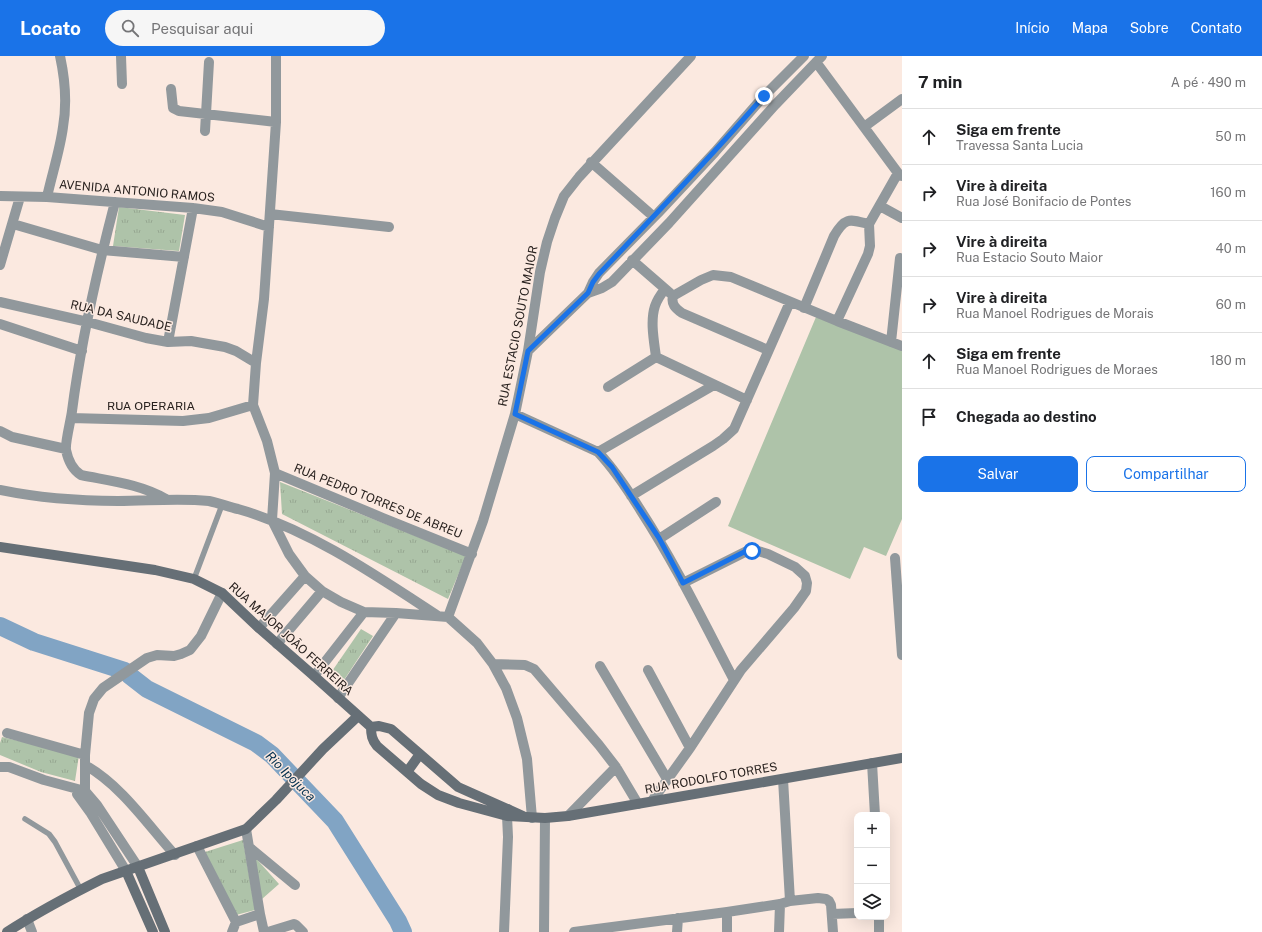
<!DOCTYPE html>
<html lang="pt">
<head>
<meta charset="utf-8">
<style>
  :root { --surface:#fff; --page:#f6f6f6; --text:#202124; --muted:#757577; --line:#e0e0e0; --accent:#1a73e8 }
  body { margin:0; font-family:"Public Sans",sans-serif; background:var(--page); color:var(--text) }
  .controls { position:absolute; right:12px; bottom:12px; display:grid; overflow:hidden; border-radius:8px; box-shadow:0 4px 16px #0002 }
  .controls button { width:36px; height:36px; display:grid; place-items:center; padding:0; border:0; border-bottom:1px solid var(--line); background:var(--surface); color:var(--text); font:20px sans-serif }
  .stop { position:absolute; width:12px; height:12px; margin:-9px; border:3px solid #1a73e8; border-radius:50%; background:#fff }
  .stop.end { background:#1a73e8; border-color:#fff; box-shadow:0 1px 4px #0008 }
  .list { margin:0; padding:0; list-style:none }
  h2 { display:flex; justify-content:space-between; align-items:center; height:52px; margin:0; padding:0 16px; font-size:17px }
  h2 small { font-size:13px; font-weight:400; color:var(--muted) }
  .list li { display:grid; grid-template-columns:26px 1fr auto; gap:12px; align-items:center; box-sizing:border-box; height:56px; padding:0 16px; border-top:1px solid var(--line) }
  .list b { display:block; font-size:15px; white-space:nowrap }
  .list p { margin:0; font-size:13px; white-space:nowrap; color:var(--muted) }
  .list em { font-size:13px; font-style:normal; color:var(--muted) }
  .actions { display:flex; gap:8px; padding:12px 16px }
  .actions a { flex:1; padding:9px 0; border:1px solid var(--accent); border-radius:8px; text-align:center; font-size:14px; color:var(--accent) }
  .actions .main { background:var(--accent); color:#fff }
  .icon { flex:none; width:22px; height:22px; fill:none; stroke:currentColor; stroke-width:2; stroke-linecap:round; stroke-linejoin:round }
  .map { position:relative; flex:none; width:902px; height:876px; overflow:hidden }
  header { display:flex; align-items:center; gap:24px; box-sizing:border-box; height:56px; padding:0 20px; background:var(--accent); color:#fff }
  header strong { font-size:19px }
  nav { display:flex; gap:22px; margin-inline-start:auto; font-size:14px }
  .search { width:280px; height:36px; background:var(--page); display:flex; align-items:center; gap:10px; box-sizing:border-box; padding:0 14px; border-radius:22px; color:var(--muted); font-size:15px }
  main { display:flex }
  aside { flex:1; background:var(--surface) }
  .map>svg:first-child { display:block }
</style>
</head>
<body>
<header>
<strong>Locato</strong>
<div class="search"><svg class="icon" aria-label="search" viewBox="0 0 24 24"><circle cx="10" cy="10" r="6"/><path d="M15 15l6 6"/></svg>Pesquisar aqui</div>
<nav><a>Início</a><a>Mapa</a><a>Sobre</a><a>Contato</a></nav>
</header>
<main>
<div class="map">
<svg width="902" height="876" viewBox="0 0 902 876">
  <defs>
    <pattern id="park-tufts" width="24" height="20" patternUnits="userSpaceOnUse"><rect width="24" height="20" fill="#aec3a9"/><path d="M3 7l-1-3M5 7V3M7 7l1-3M15 17l-1-3M17 17v-4M19 17l1-3" fill="none" stroke="#96a791"/></pattern>
  </defs>
  <rect width="100%" height="100%" fill="#fbe9e0"/>
  <path fill="#aec3a9" d="M 816,261 L 902,293 L 902,463 L 886,500 L 864,491 L 850,523 L 728,470 Z"/>
  <path fill="url(#park-tufts)" d="M 119,151 L 185,159 L 179,195 L 113,190 Z
    M 280,426 L 466,500 L 448,543 L 282,458 Z
    M 361,573 L 373,580 L 340,630 L 328,621 Z
    M 2,681 L 79,699 L 75,725 L 41,716 L 0,699 L 0,687 Z
    M 243,784 L 255,854 L 236,859 L 205,796 Z
    M 252,798 L 279,828 L 262,843 Z"/>
  <g fill="none" stroke-linecap="round" stroke-linejoin="round">
    <path stroke="#81a4c4" stroke-width="18" d="M 0,570 L 34,586 L 125,615
      M 129,619 L 147,633 L 256,687 L 272,699 L 335,765 L 398,865 L 403,876"/>
    <path stroke="#91989c" stroke-width="5.5" d="M 194,523 L 222,449
      M 25,763 L 49,778 L 55,786 L 81,834"/>
    <path stroke="#91989c" stroke-width="10" d="M 121,0 L 122,28
      M 816,6 L 898,117 L 902,120
      M 171,33 L 173,52 L 179,55 L 276,66
      M 864,71 L 902,43
      M 205,75 L 209,6
      M 591,106 L 654,161
      M 0,140 L 47,141 L 193,152 L 222,156 L 269,171
      M 47,141 C 52,118 60,94 63,71 C 67,48 65,23 60,0
      M 115,146 C 97,215 81,285 72,355 C 71,364 65,386 66,394 C 68,404 73,414 81,419 C 110,425 140,428 166,443
      M 880,150 L 902,162
      M 270,158 L 389,171
      M 13,168 L 102,194 L 184,201
      M 869,168 L 898,117
      M 632,204 L 670,237
      M 0,209 L 20,141
      M 665,233 C 661,238 657,244 655,250 C 650,265 654,285 656,301 L 747,344
      M 588,237 L 593,226 L 599,217 L 658,157 L 715,96 L 764,40 L 804,0
      M 673,240 L 701,224 L 713,219 L 731,221 L 837,265 L 902,290
      M 673,240 C 671,248 675,252 682,257 L 768,294
      M 0,246 L 88,266 L 146,282 L 168,286 L 191,285 L 225,291 L 236,295 L 256,307
      M 804,252 L 834,180 C 845,161 849,163 869,168
      M 837,265 L 868,198 L 870,190 L 869,168
      M 0,268 L 82,295
      M 168,286 L 193,152
      M 891,286 L 900,202
      M 528,295 L 588,237 L 602,232 L 612,226 L 669,167 L 775,49 L 822,0
      M 608,331 L 656,301
      M 515,358 L 598,396 C 615,414 628,434 641,455 C 676,509 704,567 734,624
      M 71,362 L 183,365 L 209,362 L 253,349
      M 0,375 L 12,381 L 66,393
      M 598,396 L 714,329
      M 275,417 L 383,462 L 472,498
      M 0,434 C 39,442 78,445 118,445 C 148,445 178,442 209,445 C 219,447 229,451 238,453 C 309,473 377,520 438,560
      M 631,440 L 713,390 L 723,383 L 734,373 L 790,246
      M 272,464 L 275,417 L 267,385 L 253,349 L 256,307 L 264,243 L 276,66 L 276,0
      M 272,464 L 289,498 L 305,520 L 322,535 L 341,546 L 364,556 L 396,557 L 448,561 L 477,587 L 493,608 L 506,632 L 517,662 L 527,703 L 532,762
      M 659,483 L 716,446
      M 895,502 L 902,599
      M 448,561 L 483,465 L 515,358 L 528,295 L 540,216 L 547,186 L 555,162 L 564,140 L 579,121 L 691,0
      M 259,572 L 305,520
      M 277,588 L 322,535
      M 493,608 L 525,609 L 534,613 L 599,689 L 616,711 L 638,748
      M 600,610 L 667,723
      M 648,614 L 690,692
      M 314,620 L 364,556
      M 338,642 L 396,557
      M 7,677 L 85,699
      M 872,707 L 875,759
      M 85,709 C 122,730 147,768 175,799
      M 0,711 L 9,711 L 44,724 L 85,735 L 97,749 L 138,811
      M 783,723 L 790,845
      M 77,738 L 90,756 L 126,815
      M 80,742 L 85,735 L 85,699 L 89,657 L 94,643 L 103,632 L 147,602 L 157,599 L 174,600 L 181,598 L 190,594 L 201,580 L 222,537
      M 652,745 L 690,692 L 741,614 L 794,552 L 806,535 L 807,527 L 805,520 L 795,511 L 768,498 L 758,495 L 747,495 L 683,527
      M 568,760 L 616,711
      M 246,773 L 260,858 L 264,876
      M 197,790 L 236,866
      M 249,791 L 295,829
      M 832,858 L 857,857
      M 879,861 L 879,876
      M 27,863 L 32,876
      M 232,876 L 236,866 L 260,858
      M 268,876 L 294,868 L 296,869 L 303,876
      M 504,876 L 508,781 L 507,760 L 508,753
      M 544,876 L 545,762
      M 574,876 L 727,856 L 780,848 L 790,845 L 818,842 L 826,843 L 829,845 L 831,849 L 833,876
      M 677,876 L 678,862
      M 727,876 L 727,856
      M 779,876 L 780,848"/>
    <path stroke="#666f76" stroke-width="10" d="M 0,491 L 155,514 L 194,523 L 222,537 L 259,572 L 314,620 L 371,671 L 379,670 L 391,673 L 458,731 L 523,760
      M 371,671 C 371,679 372,684 377,690 L 421,728 L 438,739 L 459,747 L 507,760 L 545,762 L 568,760 L 902,702
      M 407,716 L 420,698
      M 138,811 L 165,876
      M 126,815 L 153,876
      M 7,876 C 38,856 70,839 102,823 L 246,773 L 276,744 L 323,693 L 358,660"/>
  </g>
  <g fill="none" stroke-linecap="round" stroke-linejoin="round">
    <path stroke="#1a73e8" stroke-width="5" d="M 752,495 L 746,495 L 683,527 L 659,482 L 631,440 L 612,411 L 598,396 L 515,358 L 528,295 L 588,237 L 593,226 L 599,218 C 655,159 711,101 764,40"/>
  </g>
  <g text-anchor="middle" stroke-width="3" stroke-linejoin="round" paint-order="stroke">
    <g font-size="12" fill="#29221f" stroke="#fbe9e0">
      <text transform="translate(137 135) rotate(5)" y="4">AVENIDA ANTONIO RAMOS</text>
      <text transform="translate(121 260) rotate(13)" y="4">RUA DA SAUDADE</text>
      <text transform="translate(518 270) rotate(-79)" y="4">RUA ESTACIO SOUTO MAIOR</text>
      <text x="151" y="354">RUA OPERARIA</text>
      <text transform="translate(378 445) rotate(22)" y="4">RUA PEDRO TORRES DE ABREU</text>
      <text transform="translate(291 583) rotate(42)" y="4">RUA MAJOR JOÃO FERREIRA</text>
      <text transform="translate(711 722) rotate(-10)" y="4">RUA RODOLFO TORRES</text>
    </g>
    <g font-size="13" font-style="italic" fill="#022f4e" stroke="#fbe9e0">
      <text transform="translate(291 720) rotate(45)" y="5">Rio Ipojuca</text>
    </g>
  </g>
</svg>
<div class="controls">
<button>+</button>
<button>−</button>
<button><svg class="icon" aria-label="layers" viewBox="0 0 24 24"><path d="M12 4l9 5-9 5-9-5zM3 14l9 5 9-5"/></svg></button>
</div>
<div class="stop" style="left:752px;top:495px"></div>
<div class="stop end" style="left:764px;top:40px"></div>
</div>
<aside>
<h2>7 min<small>A pé · 490 m</small></h2>
<ul class="list">
<li><svg class="icon" aria-label="ahead" viewBox="0 0 24 24"><path d="M12 20V5M6 11l6-6 6 6"/></svg><div><b>Siga em frente</b><p>Travessa Santa Lucia</p></div><em>50 m</em></li>
<li><svg class="icon" aria-label="right" viewBox="0 0 24 24"><path d="M7 20v-9h11M14 6l5 5-5 5"/></svg><div><b>Vire à direita</b><p>Rua José Bonifacio de Pontes</p></div><em>160 m</em></li>
<li><svg class="icon" aria-label="right" viewBox="0 0 24 24"><path d="M7 20v-9h11M14 6l5 5-5 5"/></svg><div><b>Vire à direita</b><p>Rua Estacio Souto Maior</p></div><em>40 m</em></li>
<li><svg class="icon" aria-label="right" viewBox="0 0 24 24"><path d="M7 20v-9h11M14 6l5 5-5 5"/></svg><div><b>Vire à direita</b><p>Rua Manoel Rodrigues de Morais</p></div><em>60 m</em></li>
<li><svg class="icon" aria-label="ahead" viewBox="0 0 24 24"><path d="M12 20V5M6 11l6-6 6 6"/></svg><div><b>Siga em frente</b><p>Rua Manoel Rodrigues de Moraes</p></div><em>180 m</em></li>
<li><svg class="icon" aria-label="arrive" viewBox="0 0 24 24"><path d="M6 21V4h12l-3 4 3 4H6"/></svg><div><b>Chegada ao destino</b></div></li>
</ul>
<div class="actions"><a class="main">Salvar</a><a>Compartilhar</a></div>
</aside>
</main>
</body>
</html>
